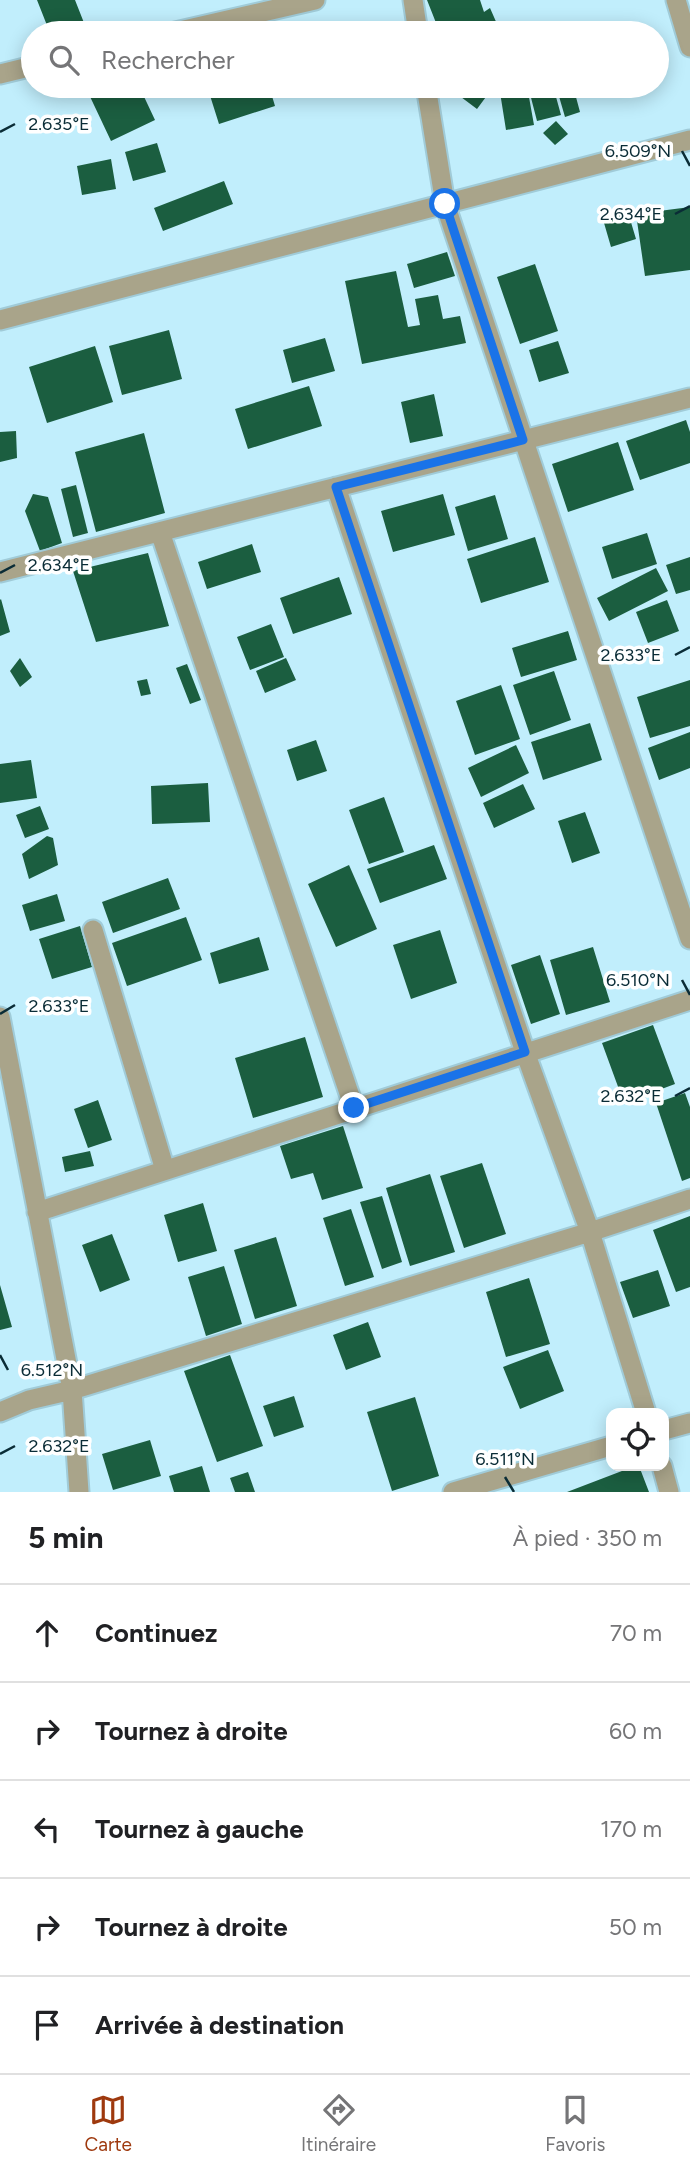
<!DOCTYPE html>
<html lang="fr">
<head>
<meta charset="utf-8">
<style>
  :root { --surface:#fff; --page:#f6f6f6; --text:#202124; --muted:#757577; --line:#e0e0e0; --accent:#9e390e }
  body { margin:0; font-family:Figtree,sans-serif; background:var(--page); color:var(--text) }
  .controls { position:absolute; right:21px; bottom:21px; display:grid; overflow:hidden; border-radius:14px; box-shadow:0 4px 18px #0003 }
  .controls button { width:63px; height:63px; display:grid; place-items:center; padding:0; border:0; border-bottom:2px solid var(--line); background:var(--surface); color:var(--text); font:35px sans-serif }
  .stop { position:absolute; width:21px; height:21px; margin:-16px; border:5px solid #1a73e8; border-radius:50%; background:#fff }
  .stop.end { background:#1a73e8; border-color:#fff; box-shadow:0 2px 7px #0008 }
  .list { margin:0; padding:0; list-style:none }
  h2 { display:flex; justify-content:space-between; align-items:center; height:91px; margin:0; padding:0 28px; font-size:30px }
  h2 small { font-size:23px; font-weight:400; color:var(--muted) }
  .list li { display:grid; grid-template-columns:46px 1fr auto; gap:21px; align-items:center; box-sizing:border-box; height:98px; padding:0 28px; border-top:2px solid var(--line) }
  .list b { display:block; font-size:26px; white-space:nowrap }
  .list em { font-size:23px; font-style:normal; color:var(--muted) }
  .icon { flex:none; width:38px; height:38px; fill:none; stroke:currentColor; stroke-width:2; stroke-linecap:round; stroke-linejoin:round }
  .map { position:relative; flex:none; width:690px; height:1492px; overflow:hidden }
  .search { position:absolute; background:var(--surface); box-shadow:0 4px 18px #0003; left:21px; right:21px; top:21px; height:77px; display:flex; align-items:center; gap:18px; box-sizing:border-box; padding:0 24px; border-radius:38px; color:var(--muted); font-size:26px }
  .sheet { height:581px; background:var(--surface) }
  nav { display:flex; justify-content:space-around; align-items:center; box-sizing:border-box; height:98px; border-top:2px solid var(--line); background:var(--surface); font-size:19px; color:var(--muted) }
  nav a { display:grid; justify-items:center; gap:4px }
  nav .on { color:var(--accent) }
  .map>svg:first-child { display:block }
</style>
</head>
<body>
<div class="map">
<svg width="690" height="1492" viewBox="0 0 690 1492">
  <rect width="100%" height="100%" fill="#c1eefc"/>
  <path fill="#1b5e40" d="M 37,0 L 75,0 L 88,33 L 50,33 Z
    M 427,0 L 480,0 L 484,12 L 490,8 L 501,33 L 476,31 L 440,33 Z
    M 85,86 L 139,86 L 155,120 L 111,141 Z
    M 207,86 L 269,86 L 275,106 L 219,124 Z
    M 339,86 L 379,86 L 379,87 L 342,96 Z
    M 457,86 L 494,86 L 477,109 L 453,91 Z
    M 499,86 L 527,86 L 534,125 L 506,130 Z
    M 528,86 L 553,86 L 561,115 L 537,121 Z
    M 556,86 L 573,86 L 580,112 L 565,117 Z
    M 556,121 L 568,134 L 555,145 L 543,133 Z
    M 157,143 L 166,172 L 133,181 L 125,152 Z
    M 111,159 L 116,189 L 82,195 L 77,166 Z
    M 224,181 L 233,204 L 163,231 L 154,208 Z
    M 690,207 L 690,270 L 645,276 L 636,214 Z
    M 627,209 L 636,239 L 611,247 L 602,216 Z
    M 447,252 L 455,276 L 414,288 L 407,264 Z
    M 535,264 L 558,331 L 520,344 L 497,277 Z
    M 396,271 L 408,327 L 420,325 L 415,299 L 438,295 L 443,319 L 460,316 L 466,343 L 362,364 L 345,281 Z
    M 169,330 L 182,379 L 122,395 L 109,346 Z
    M 325,338 L 335,371 L 292,383 L 283,350 Z
    M 558,341 L 569,373 L 539,382 L 529,350 Z
    M 95,346 L 113,402 L 47,423 L 29,367 Z
    M 309,386 L 322,426 L 248,449 L 235,409 Z
    M 434,394 L 443,436 L 410,443 L 401,402 Z
    M 686,420 L 690,432 L 690,463 L 640,480 L 626,441 Z
    M 16,431 L 17,458 L 0,462 L 0,432 Z
    M 144,433 L 165,513 L 96,532 L 75,452 Z
    M 618,442 L 634,490 L 568,512 L 552,464 Z
    M 76,485 L 88,533 L 73,537 L 61,489 Z
    M 33,494 L 48,497 L 62,543 L 40,551 L 25,511 Z
    M 443,494 L 455,535 L 393,552 L 381,511 Z
    M 495,495 L 508,539 L 468,551 L 455,507 Z
    M 647,533 L 657,564 L 612,579 L 602,547 Z
    M 535,537 L 549,582 L 481,603 L 467,559 Z
    M 252,544 L 261,572 L 207,589 L 198,562 Z
    M 148,553 L 169,626 L 96,642 L 73,571 Z
    M 690,557 L 690,590 L 676,594 L 666,565 Z
    M 656,568 L 668,591 L 609,621 L 597,598 Z
    M 339,577 L 352,614 L 293,634 L 280,598 Z
    M 1,599 L 10,632 L 0,636 L 0,600 Z
    M 667,600 L 679,631 L 648,643 L 636,612 Z
    M 271,624 L 284,657 L 250,670 L 237,637 Z
    M 568,631 L 577,660 L 521,677 L 512,648 Z
    M 20,658 L 32,677 L 20,687 L 10,671 Z
    M 286,658 L 296,680 L 265,693 L 256,671 Z
    M 187,664 L 201,700 L 190,704 L 176,668 Z
    M 554,671 L 571,720 L 530,735 L 513,685 Z
    M 147,679 L 151,694 L 141,696 L 137,681 Z
    M 690,680 L 690,726 L 650,738 L 637,697 Z
    M 501,685 L 520,739 L 475,755 L 456,701 Z
    M 590,723 L 602,760 L 543,780 L 531,742 Z
    M 690,732 L 690,768 L 659,780 L 648,748 Z
    M 316,740 L 327,771 L 297,781 L 287,750 Z
    M 516,745 L 529,773 L 481,797 L 468,768 Z
    M 31,760 L 37,798 L 0,803 L 0,764 Z
    M 208,783 L 210,822 L 152,824 L 151,786 Z
    M 523,784 L 535,809 L 494,828 L 483,803 Z
    M 384,797 L 404,852 L 369,864 L 349,810 Z
    M 40,806 L 49,829 L 25,838 L 16,815 Z
    M 585,812 L 600,853 L 572,863 L 558,821 Z
    M 47,836 L 53,838 L 58,865 L 29,879 L 22,854 Z
    M 434,845 L 447,879 L 380,903 L 367,869 Z
    M 349,865 L 377,929 L 336,947 L 308,884 Z
    M 168,878 L 180,909 L 113,933 L 102,902 Z
    M 57,894 L 65,921 L 30,931 L 22,905 Z
    M 186,917 L 202,960 L 127,986 L 112,943 Z
    M 80,926 L 92,967 L 52,979 L 39,939 Z
    M 440,930 L 457,983 L 411,999 L 393,945 Z
    M 259,937 L 269,970 L 219,984 L 210,953 Z
    M 593,947 L 610,1002 L 566,1015 L 550,960 Z
    M 540,955 L 560,1014 L 531,1024 L 511,965 Z
    M 653,1025 L 675,1084 L 624,1103 L 602,1043 Z
    M 305,1037 L 323,1097 L 253,1118 L 235,1058 Z
    M 685,1093 L 690,1107 L 690,1178 L 682,1181 L 656,1103 Z
    M 98,1100 L 112,1140 L 88,1148 L 74,1109 Z
    M 343,1126 L 363,1188 L 322,1200 L 313,1173 L 291,1179 L 280,1146 Z
    M 90,1151 L 94,1166 L 65,1172 L 62,1157 Z
    M 482,1163 L 506,1234 L 464,1248 L 440,1176 Z
    M 430,1174 L 455,1252 L 410,1266 L 386,1188 Z
    M 382,1196 L 402,1262 L 382,1269 L 360,1202 Z
    M 203,1203 L 217,1251 L 178,1262 L 164,1215 Z
    M 351,1209 L 374,1277 L 345,1286 L 323,1218 Z
    M 690,1216 L 690,1287 L 676,1292 L 653,1230 Z
    M 112,1234 L 130,1280 L 100,1292 L 82,1245 Z
    M 276,1237 L 297,1306 L 255,1319 L 234,1250 Z
    M 224,1266 L 242,1324 L 206,1336 L 188,1277 Z
    M 658,1270 L 670,1306 L 633,1318 L 620,1282 Z
    M 529,1278 L 550,1344 L 506,1357 L 486,1292 Z
    M 0,1285 L 12,1327 L 0,1330 Z
    M 368,1322 L 381,1357 L 346,1370 L 333,1335 Z
    M 548,1350 L 564,1391 L 520,1409 L 503,1367 Z
    M 230,1355 L 263,1446 L 217,1462 L 184,1371 Z
    M 294,1396 L 304,1427 L 274,1437 L 263,1406 Z
    M 415,1397 L 439,1476 L 392,1491 L 367,1412 Z
    M 150,1440 L 161,1476 L 113,1490 L 102,1454 Z
    M 202,1466 L 210,1492 L 174,1492 L 169,1476 Z
    M 635,1466 L 639,1466 L 649,1492 L 567,1492 Z
    M 248,1472 L 255,1492 L 235,1492 L 230,1478 Z"/>
  <g fill="none" stroke-linecap="round" stroke-linejoin="round">
    <defs>
      <path id="minor" d="M 413,0 L 418,33
        M 676,0 L 690,47
        M 171,33 L 315,0
        M 0,74 L 33,66
        M 426,86 L 445,204 L 690,939
        M 336,487 L 525,1052 L 590,1232 L 646,1413
        M 160,532 L 354,1108
        M 0,572 L 690,398
        M 93,930 L 165,1170
        M 0,1017 L 72,1390 L 79,1492
        M 37,1212 L 690,1000
        M 0,1412 L 29,1400 L 72,1390 L 590,1232 L 690,1199
        M 664,1430 L 690,1423
        M 662,1466 L 669,1492
        M 453,1492 L 611,1446"/>
      <path id="tertiary" d="M 0,320 L 690,140"/>
    </defs>
    <use href="#minor" stroke="#a0cbd8" stroke-width="23"/>
    <use href="#tertiary" stroke="#a0cbd8" stroke-width="23"/>
    <use href="#minor" stroke="#a9a48a" stroke-width="19"/>
    <use href="#tertiary" stroke="#a9a48a" stroke-width="19"/>
  </g>
  <g fill="none" stroke-linecap="round" stroke-linejoin="round">
    <path stroke="#1a73e8" stroke-width="9" d="M 354,1108 L 525,1052 L 336,487 L 523,440 L 445,204"/>
  </g>
  <path fill="none" stroke="#0a2c36" stroke-width="2.5" d="M 0,132 L 15,124M 682,151 L 690,166M 675,214 L 690,206M 0,573 L 15,565M 675,655 L 690,647M 682,980 L 690,995M 0,1014 L 15,1005M 675,1096 L 690,1088M 0,1355 L 8,1370M 0,1454 L 15,1446M 505,1477 L 514,1492"/>
  <g font-size="18" text-anchor="middle" fill="#0a2c36" stroke="#fff" stroke-width="7" stroke-linejoin="round" paint-order="stroke">
    <text x="59" y="130">2.635°E</text>
    <text x="638" y="157">6.509°N</text>
    <text x="631" y="220">2.634°E</text>
    <text x="59" y="571">2.634°E</text>
    <text x="631" y="661">2.633°E</text>
    <text x="638" y="986">6.510°N</text>
    <text x="59" y="1012">2.633°E</text>
    <text x="631" y="1102">2.632°E</text>
    <text x="52" y="1376">6.512°N</text>
    <text x="59" y="1452">2.632°E</text>
    <text x="505" y="1465">6.511°N</text>
  </g>
</svg>
<div class="controls">
<button><svg class="icon" aria-label="locate" viewBox="0 0 24 24"><circle cx="12" cy="12" r="6"/><path d="M12 2v4M12 18v4M2 12h4M18 12h4"/></svg></button>
</div>
<div class="stop" style="left:445px;top:204px"></div>
<div class="stop end" style="left:354px;top:1108px"></div>
<div class="search"><svg class="icon" aria-label="search" viewBox="0 0 24 24"><circle cx="10" cy="10" r="6"/><path d="M15 15l6 6"/></svg>Rechercher</div>
</div>
<section class="sheet">
<h2>5 min<small>À pied · 350 m</small></h2>
<ul class="list">
<li><svg class="icon" aria-label="ahead" viewBox="0 0 24 24"><path d="M12 20V5M6 11l6-6 6 6"/></svg><div><b>Continuez</b></div><em>70 m</em></li>
<li><svg class="icon" aria-label="right" viewBox="0 0 24 24"><path d="M7 20v-9h11M14 6l5 5-5 5"/></svg><div><b>Tournez à droite</b></div><em>60 m</em></li>
<li><svg class="icon" aria-label="left" viewBox="0 0 24 24"><path d="M17 20v-9H6M10 6l-5 5 5 5"/></svg><div><b>Tournez à gauche</b></div><em>170 m</em></li>
<li><svg class="icon" aria-label="right" viewBox="0 0 24 24"><path d="M7 20v-9h11M14 6l5 5-5 5"/></svg><div><b>Tournez à droite</b></div><em>50 m</em></li>
<li><svg class="icon" aria-label="arrive" viewBox="0 0 24 24"><path d="M6 21V4h12l-3 4 3 4H6"/></svg><div><b>Arrivée à destination</b></div></li>
</ul>
</section>
<nav>
<a class="on"><svg class="icon" aria-label="map" viewBox="0 0 24 24"><path d="M3 6l6-2 6 2 6-2v14l-6 2-6-2-6 2zM9 4v14M15 6v14"/></svg>Carte</a>
<a><svg class="icon" aria-label="directions" viewBox="0 0 24 24"><path d="M12 3l9 9-9 9-9-9zM9 14v-3h6M13 9l2 2-2 2"/></svg>Itinéraire</a>
<a><svg class="icon" aria-label="saved" viewBox="0 0 24 24"><path d="M7 4h10v16l-5-4-5 4z"/></svg>Favoris</a>
</nav>
</body>
</html>
